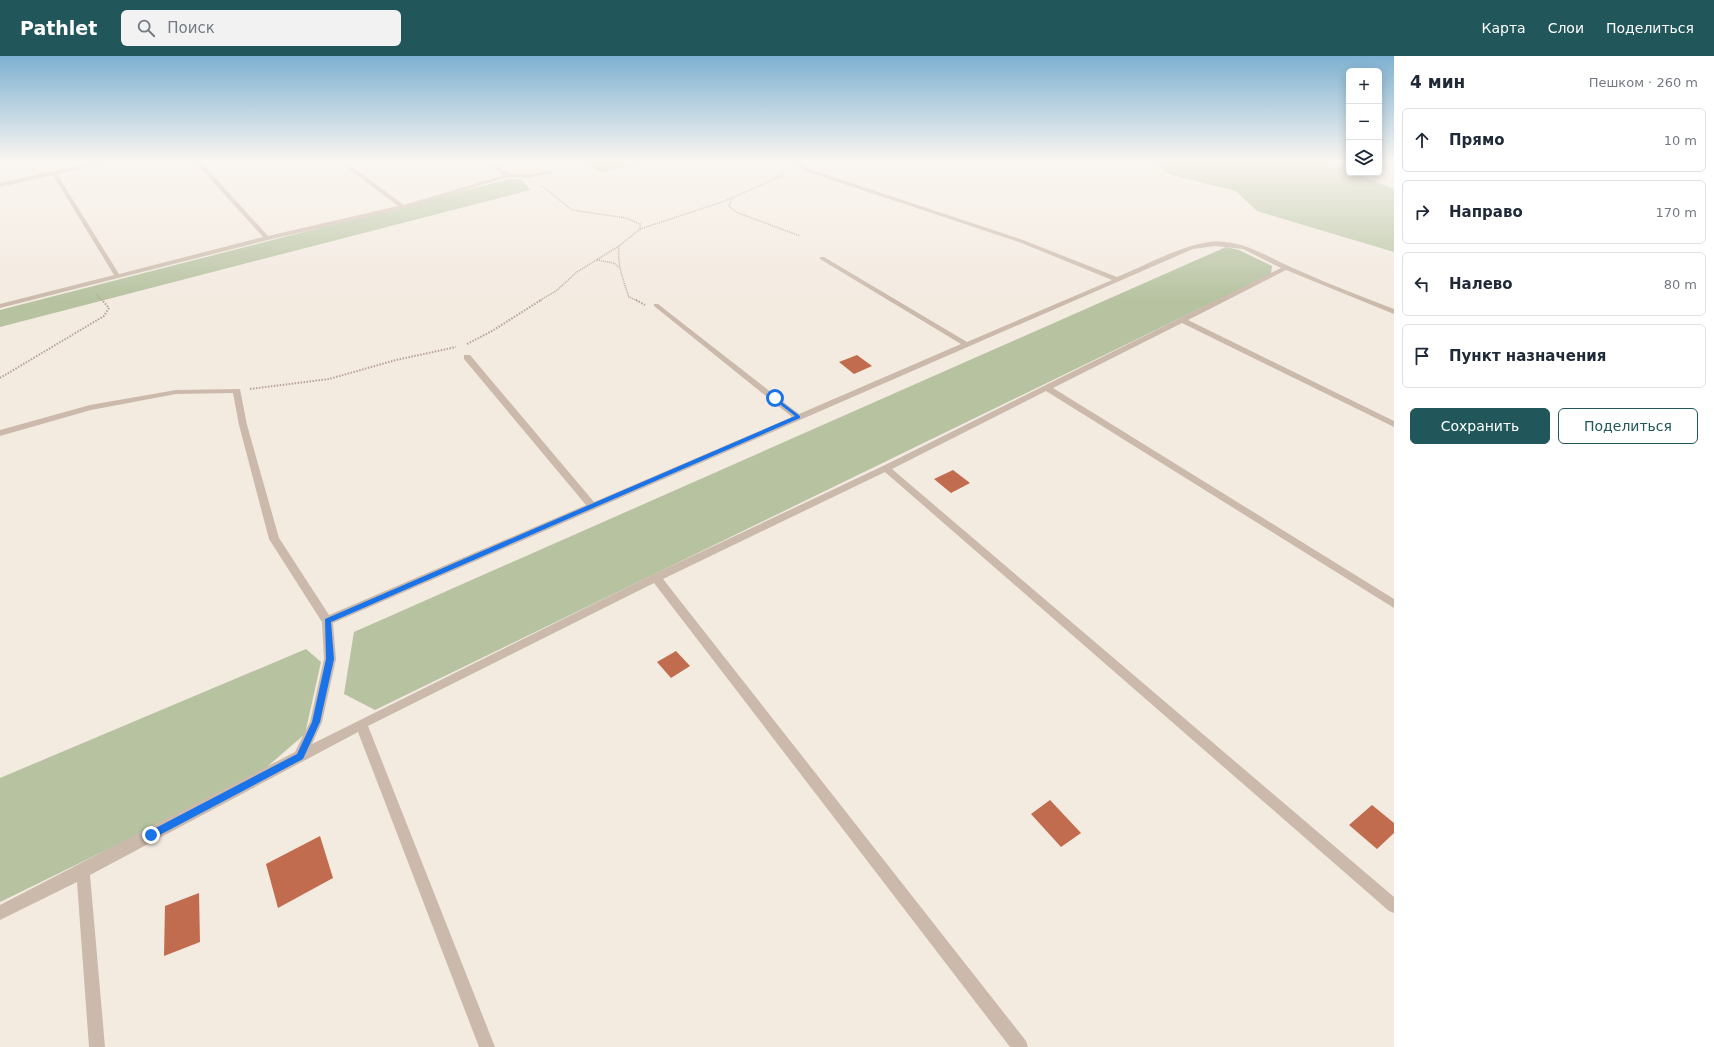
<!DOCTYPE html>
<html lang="ru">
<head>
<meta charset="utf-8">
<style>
  :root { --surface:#fff; --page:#f2f2f3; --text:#1f2937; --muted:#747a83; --line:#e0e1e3; --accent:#21565a }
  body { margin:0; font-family:"DejaVu Sans",sans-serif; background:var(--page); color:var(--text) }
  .controls { position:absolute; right:12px; top:12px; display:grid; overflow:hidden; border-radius:6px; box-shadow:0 2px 10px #0003 }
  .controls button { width:36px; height:36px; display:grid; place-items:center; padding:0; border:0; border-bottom:1px solid var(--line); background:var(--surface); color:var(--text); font:20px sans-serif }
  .stop { position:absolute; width:12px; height:12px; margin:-9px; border:3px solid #1a73e8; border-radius:50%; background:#fff }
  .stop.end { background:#1a73e8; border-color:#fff; box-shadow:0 1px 4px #0008 }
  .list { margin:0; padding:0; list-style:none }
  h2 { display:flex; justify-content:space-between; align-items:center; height:52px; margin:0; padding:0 16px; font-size:17px }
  h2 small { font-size:13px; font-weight:400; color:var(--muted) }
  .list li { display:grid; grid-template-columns:26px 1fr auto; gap:12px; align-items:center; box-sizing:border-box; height:64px; margin:0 8px 8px; padding:0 8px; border:1px solid var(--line); border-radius:6px }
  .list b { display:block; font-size:15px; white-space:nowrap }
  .list em { font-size:13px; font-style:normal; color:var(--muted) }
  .actions { display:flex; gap:8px; padding:12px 16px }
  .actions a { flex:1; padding:9px 0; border:1px solid var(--accent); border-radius:6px; text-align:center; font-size:14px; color:var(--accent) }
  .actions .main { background:var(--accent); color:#fff }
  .icon { flex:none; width:22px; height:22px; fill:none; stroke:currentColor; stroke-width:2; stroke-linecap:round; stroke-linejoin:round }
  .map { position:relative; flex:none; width:1394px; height:991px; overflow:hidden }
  header { display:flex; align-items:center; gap:24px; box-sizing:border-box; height:56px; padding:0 20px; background:var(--accent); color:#fff }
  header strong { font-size:19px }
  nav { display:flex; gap:22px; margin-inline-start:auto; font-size:14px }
  .search { width:280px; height:36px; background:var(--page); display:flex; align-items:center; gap:10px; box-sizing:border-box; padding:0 14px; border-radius:6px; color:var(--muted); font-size:15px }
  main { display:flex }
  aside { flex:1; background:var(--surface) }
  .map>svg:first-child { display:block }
</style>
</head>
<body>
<header>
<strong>Pathlet</strong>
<div class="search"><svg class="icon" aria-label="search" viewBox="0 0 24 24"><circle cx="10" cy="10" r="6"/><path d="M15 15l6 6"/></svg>Поиск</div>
<nav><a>Карта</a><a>Слои</a><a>Поделиться</a></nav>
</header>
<main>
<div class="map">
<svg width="1394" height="991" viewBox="0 0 1394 991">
  <rect width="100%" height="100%" fill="#f3eae0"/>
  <path fill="#b6c2a0" d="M 576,105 L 655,105 L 602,116 Z
    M 1153,105 L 1325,105 L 1349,115 L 1349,117 L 1355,117 L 1394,133 L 1394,196 L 1257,155 L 1236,135 L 1168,118 Z
    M 510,123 L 522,124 L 530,134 L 0,271 L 0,254 Z
    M 1226,191 L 1239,194 L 1272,210 L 1271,218 L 375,654 L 344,638 L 354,576 Z
    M 306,593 L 321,606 L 305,678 L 254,722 L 0,846 L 0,722 Z"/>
  <path fill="#c26c4f" d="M 857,299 L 872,310 L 854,318 L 839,306 Z
    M 953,414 L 970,427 L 951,437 L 934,423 Z
    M 676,595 L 690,610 L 671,622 L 657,606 Z
    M 1050,744 L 1081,777 L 1061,791 L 1031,758 Z
    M 1372,749 L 1394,767 L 1394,777 L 1377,793 L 1349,769 Z
    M 320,780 L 333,822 L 278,852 L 266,808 Z
    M 199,837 L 200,886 L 164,900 L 165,850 Z"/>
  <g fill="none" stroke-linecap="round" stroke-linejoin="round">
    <path stroke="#b7a496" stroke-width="1.5" stroke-dasharray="1 1" stroke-linecap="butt" d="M 542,130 L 572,154 L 626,162 L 640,168 L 640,173 L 619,190 C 617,208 623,224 629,241 L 638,245
      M 732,142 L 729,150 L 736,156 L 800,180
      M 640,173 L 725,145 L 781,120 L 784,115 L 783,112
      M 597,204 L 614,207 L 619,212
      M 96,238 L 103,245
      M 539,245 L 556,235 L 577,216 L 619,190"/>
    <path stroke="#b7a496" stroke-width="2" stroke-dasharray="1.5 1.5" stroke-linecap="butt" d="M 636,244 L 645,249
      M 467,288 L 492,275 L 541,244
      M 0,322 L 104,260 L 109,252 L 102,244
      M 250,333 L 329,323 L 396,304 L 456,291"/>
    <path fill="#cbbaac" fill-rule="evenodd" d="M 102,105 L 112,105 L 57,118 L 119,218 L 263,181 L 194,105 L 200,105 L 268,180 L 398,150 L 338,105 L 344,105 L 404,149 L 504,119 L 485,105 C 496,105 500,115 510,117 C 523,121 538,117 551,115 L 554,117 L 527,122 L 508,121 L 405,152 L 268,184 L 0,252 L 0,248 L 114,219 L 53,119 L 0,131 L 0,127 Z
      M 792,105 L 798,105 L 809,113 L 1023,184 L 1117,221 C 1144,210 1180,190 1209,186 C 1243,182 1270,203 1300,215 C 1331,229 1363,241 1394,253 L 1394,258 L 1286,214 L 1188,264 L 1394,365 L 1394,371 L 1182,267 L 1053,332 L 1394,543 L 1394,552 L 1046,335 L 892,413 L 1394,841 L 1394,857 L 1389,855 L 885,416 L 663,523 L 1026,985 L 1028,991 L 1010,991 L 654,527 L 368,670 L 495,991 L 479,991 L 358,676 L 90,819 L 105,991 L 89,991 L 77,826 L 0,864 L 0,849 L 295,696 L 310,666 L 324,603 L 322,566 L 269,483 L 239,369 L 233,337 L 176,338 L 91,354 L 0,380 L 0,374 L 90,349 L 176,334 L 240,333 L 247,369 L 279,482 L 329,559 L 586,449 L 464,303 L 464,299 L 470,299 L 594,446 L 792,361 L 654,250 L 654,248 L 658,248 L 799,358 L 961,288 L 820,203 L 820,201 L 824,201 L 967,286 L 1112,224 L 1019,186 L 805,115 ZM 1215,190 L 1243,193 L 1281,212 L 883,410 L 652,519 L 312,688 L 322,666 L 336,603 L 333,567 L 1193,193 Z"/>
  </g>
  <linearGradient id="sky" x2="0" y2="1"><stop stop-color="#7eb1d1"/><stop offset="0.43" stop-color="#faf6f1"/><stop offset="1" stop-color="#faf6f1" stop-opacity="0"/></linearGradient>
  <rect width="1394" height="244" fill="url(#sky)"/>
  <path fill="#1a73e8" d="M 775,341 L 800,360 L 800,362 L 331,566 L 334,603 L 320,666 L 303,703 L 154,782 L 148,782 L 148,776 L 297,698 L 312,666 L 326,603 L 325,563 L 795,360 L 773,343 Z"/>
</svg>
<div class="controls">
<button>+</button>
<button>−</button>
<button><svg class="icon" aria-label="layers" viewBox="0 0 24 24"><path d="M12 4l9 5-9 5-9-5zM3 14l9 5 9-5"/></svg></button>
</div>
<div class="stop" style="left:775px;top:342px"></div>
<div class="stop end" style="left:151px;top:779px"></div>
</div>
<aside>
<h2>4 мин<small>Пешком · 260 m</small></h2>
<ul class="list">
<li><svg class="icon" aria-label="ahead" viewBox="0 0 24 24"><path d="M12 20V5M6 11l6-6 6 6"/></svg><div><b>Прямо</b></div><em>10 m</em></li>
<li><svg class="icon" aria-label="right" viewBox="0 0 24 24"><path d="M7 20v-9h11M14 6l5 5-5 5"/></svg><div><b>Направо</b></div><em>170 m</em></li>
<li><svg class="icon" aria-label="left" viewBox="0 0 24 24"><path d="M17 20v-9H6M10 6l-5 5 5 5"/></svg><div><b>Налево</b></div><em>80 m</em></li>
<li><svg class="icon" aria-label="arrive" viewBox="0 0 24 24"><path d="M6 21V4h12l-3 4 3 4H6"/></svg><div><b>Пункт назначения</b></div></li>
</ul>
<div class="actions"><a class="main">Сохранить</a><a>Поделиться</a></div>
</aside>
</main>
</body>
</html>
